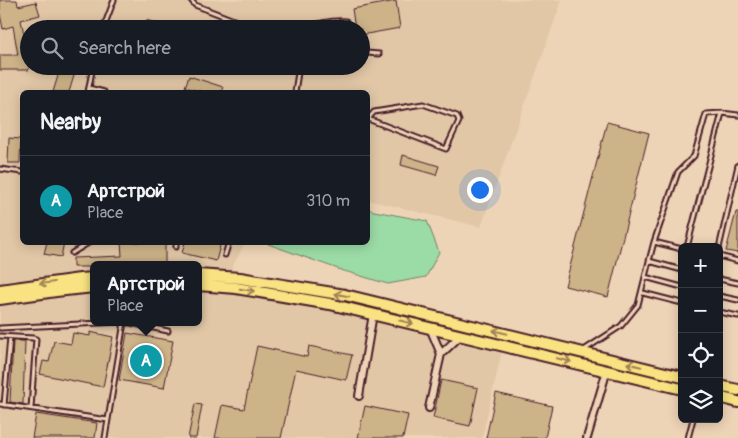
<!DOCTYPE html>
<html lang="en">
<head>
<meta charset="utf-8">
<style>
  :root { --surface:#171b24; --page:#242831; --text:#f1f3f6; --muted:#9ea1a6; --line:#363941; --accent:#8c9099 }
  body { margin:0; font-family:Pangolin,sans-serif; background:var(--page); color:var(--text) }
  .controls { position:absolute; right:15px; bottom:15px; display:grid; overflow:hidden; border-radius:8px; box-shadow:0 2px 12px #0003 }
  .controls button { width:45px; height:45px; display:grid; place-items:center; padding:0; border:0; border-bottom:1px solid var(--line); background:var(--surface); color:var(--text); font:25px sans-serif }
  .you { position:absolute; left:479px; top:189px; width:18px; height:18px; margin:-12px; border:4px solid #fff; border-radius:50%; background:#1a73e8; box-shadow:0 0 0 8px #1a73e833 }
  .badge { display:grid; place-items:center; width:32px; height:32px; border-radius:50%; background:var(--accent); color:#fff; font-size:16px; font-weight:700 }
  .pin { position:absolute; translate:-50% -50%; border:2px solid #fff; box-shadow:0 1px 5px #0006 }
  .popup { position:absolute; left:90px; top:261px; width:112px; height:65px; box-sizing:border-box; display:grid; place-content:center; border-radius:8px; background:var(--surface); filter:drop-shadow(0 1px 4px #0005); font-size:16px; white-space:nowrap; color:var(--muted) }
  .popup b { font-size:19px; color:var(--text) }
  .popup::after { content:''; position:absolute; left:50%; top:100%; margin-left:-10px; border:10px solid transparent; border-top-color:var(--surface) }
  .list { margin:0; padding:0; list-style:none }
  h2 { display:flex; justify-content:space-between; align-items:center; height:65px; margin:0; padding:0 20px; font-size:21px }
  h2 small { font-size:16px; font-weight:400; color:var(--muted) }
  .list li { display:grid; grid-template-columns:32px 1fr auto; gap:15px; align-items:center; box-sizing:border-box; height:90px; padding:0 20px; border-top:1px solid var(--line) }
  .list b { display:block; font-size:19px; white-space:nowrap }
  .list p { margin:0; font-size:16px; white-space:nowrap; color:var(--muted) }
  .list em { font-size:16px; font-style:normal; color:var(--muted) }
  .icon { flex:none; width:28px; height:28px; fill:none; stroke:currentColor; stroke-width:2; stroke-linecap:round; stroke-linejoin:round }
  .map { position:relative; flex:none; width:738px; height:438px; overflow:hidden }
  .search { position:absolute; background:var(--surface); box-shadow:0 2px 12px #0003; left:20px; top:20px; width:350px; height:55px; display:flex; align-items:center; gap:12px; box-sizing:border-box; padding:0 18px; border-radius:28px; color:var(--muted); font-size:19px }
  .panel { position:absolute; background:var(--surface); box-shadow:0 2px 12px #0003; left:20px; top:90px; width:350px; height:155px; border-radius:8px }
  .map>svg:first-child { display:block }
</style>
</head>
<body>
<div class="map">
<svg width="738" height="438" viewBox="0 0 738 438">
  <rect width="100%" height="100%" fill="#eed4b6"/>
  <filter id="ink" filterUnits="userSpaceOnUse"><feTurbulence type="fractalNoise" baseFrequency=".02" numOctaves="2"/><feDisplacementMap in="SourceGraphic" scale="10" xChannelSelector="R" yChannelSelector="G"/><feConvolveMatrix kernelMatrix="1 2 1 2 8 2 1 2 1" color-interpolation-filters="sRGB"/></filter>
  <g filter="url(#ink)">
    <path fill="#e1c7a6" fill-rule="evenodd" d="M 0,0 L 562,0 L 481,227 L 368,200 L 368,92 L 22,92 L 22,242 L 245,243 L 230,272 L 199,273 L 198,265 L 94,265 L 93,277 L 0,288 ZM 29,29 L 361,29 L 361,66 L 29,66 Z
      M 199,292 L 240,294 L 346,312 L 502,351 L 482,438 L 0,438 L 0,304 L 32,300 L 93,293 L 94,322 L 198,322 Z"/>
    <path fill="#9bdca6" stroke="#727e68" d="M 368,209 L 374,211 L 427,221 L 439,252 L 426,277 L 388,284 L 341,270 L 268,244 L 268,242 L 368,242 Z"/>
    <path fill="#cdb388" stroke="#4a1f2b" d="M 0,0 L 17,0 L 18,6 L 36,2 L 40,15 L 21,20 L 24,34 L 29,34 L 29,70 L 0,70 L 0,55 L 18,55 L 13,26 L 3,29 L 0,14 Z
      M 396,1 L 400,28 L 361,35 L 361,29 L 355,29 L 352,9 Z
      M 146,20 L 170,27 L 170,29 L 143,29 Z
      M 61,66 L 77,66 L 69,92 L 53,92 Z
      M 189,76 L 223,87 L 221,92 L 203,92 L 185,87 Z
      M 607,122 L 649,133 L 608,297 L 565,286 Z
      M 9,138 L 21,139 L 20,163 L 8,163 Z
      M 403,155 L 439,166 L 436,175 L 401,165 Z
      M 736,212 L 738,212 L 738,253 L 726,251 Z
      M 47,242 L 64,242 L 61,257 L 44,254 Z
      M 121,242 L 165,242 L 165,264 L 94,265 L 94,267 L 73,267 L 73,258 L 122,256 Z
      M 185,242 L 221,242 L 216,261 L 182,253 Z
      M 90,332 L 113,337 L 103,387 L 40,374 L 43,361 L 49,362 L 54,341 L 71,344 L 73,333 L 90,336 Z
      M 127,333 L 173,341 L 164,388 L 119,380 Z
      M 13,341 L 25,341 L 23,404 L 10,402 Z
      M 257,346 L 307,357 L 309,346 L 352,355 L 346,380 L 296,369 L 281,438 L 215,438 L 222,405 L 244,409 Z
      M 441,380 L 478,388 L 470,426 L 433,418 Z
      M 496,393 L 552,406 L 545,438 L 486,438 Z
      M 195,404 L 202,405 L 196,438 L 188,438 Z
      M 365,406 L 408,415 L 403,438 L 358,438 Z
      M 36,414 L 97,423 L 95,438 L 32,438 Z"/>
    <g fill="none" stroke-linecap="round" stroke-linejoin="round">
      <defs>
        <path id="lane" d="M 191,0 L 195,5 L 239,22 L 262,29
          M 103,29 L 114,0
          M 301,29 C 316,24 330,20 346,21 L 348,29
          M 361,49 L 367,53 L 379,54
          M 89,88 L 104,92
          M 88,92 L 93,66
          M 295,92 L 299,66
          M 368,119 L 374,112 L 423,104 L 457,116 L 459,121 L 446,149 L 368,119
          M 0,169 L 22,172
          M 654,242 L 678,172 L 694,156 L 706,114 L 722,113 L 738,115
          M 176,247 L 176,242
          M 687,247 L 722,113
          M 719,248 L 738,165
          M 72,253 L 90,242
          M 225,255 L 229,242
          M 719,256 L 738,261
          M 649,261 L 654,242 L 682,249
          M 645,277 L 682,287
          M 719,279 L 738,283
          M 643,293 L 682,303
          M 719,296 L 738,300
          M 719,312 L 738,316
          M 125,322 L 168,331
          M 0,328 L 121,322
          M 0,336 L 33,338 L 36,339 L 31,408
          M 584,350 L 621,326 L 638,305 L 649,261 L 682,270
          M 0,404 L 108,420
          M 4,405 L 10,337
          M 105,438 L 124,322
          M 688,438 L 693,419"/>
        <path id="street" d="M 441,354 L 461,335
          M 359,396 L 373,314
          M 429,408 L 441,354 L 430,328
          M 587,438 L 607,370"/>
        <path id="primary" d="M 198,275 L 240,278 L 345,295 L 682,377
          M 198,285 L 236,288 L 330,304 L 682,389
          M 0,290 L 80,279 L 94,278
          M 0,299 L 56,291 L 94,287
          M 719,386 L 738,390
          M 719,397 L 738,402"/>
      </defs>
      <use href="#lane" stroke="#4a1f2b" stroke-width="7"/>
      <use href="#street" stroke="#4a1f2b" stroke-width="10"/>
      <use href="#primary" stroke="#4a1f2b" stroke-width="14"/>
      <use href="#lane" stroke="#eed4b6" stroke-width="3"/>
      <use href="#street" stroke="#eed4b6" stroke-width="6"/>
      <use href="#primary" stroke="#f8e281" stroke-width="10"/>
    </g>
    <defs><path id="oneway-shaft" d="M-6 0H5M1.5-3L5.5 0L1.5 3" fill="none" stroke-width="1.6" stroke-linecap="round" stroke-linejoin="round" transform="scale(1.25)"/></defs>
    <g stroke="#a18056">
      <use href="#oneway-shaft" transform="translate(47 283) rotate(172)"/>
      <use href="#oneway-shaft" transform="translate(247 290) rotate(10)"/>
      <use href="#oneway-shaft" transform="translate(342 295) rotate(-169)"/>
      <use href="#oneway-shaft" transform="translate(406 322) rotate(13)"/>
      <use href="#oneway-shaft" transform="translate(500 332) rotate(-167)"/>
      <use href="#oneway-shaft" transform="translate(564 360) rotate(14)"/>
      <use href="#oneway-shaft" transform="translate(634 365) rotate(-166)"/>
    </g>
  </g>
</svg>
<div class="controls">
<button>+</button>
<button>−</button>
<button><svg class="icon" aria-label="locate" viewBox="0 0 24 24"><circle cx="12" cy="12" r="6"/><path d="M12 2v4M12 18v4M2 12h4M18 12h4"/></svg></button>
<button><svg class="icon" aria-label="layers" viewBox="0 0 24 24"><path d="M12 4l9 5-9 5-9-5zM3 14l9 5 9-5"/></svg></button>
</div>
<div class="you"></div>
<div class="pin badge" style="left:146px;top:361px;background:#0f9aa8">A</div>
<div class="popup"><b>Артстрой</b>Place</div>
<div class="search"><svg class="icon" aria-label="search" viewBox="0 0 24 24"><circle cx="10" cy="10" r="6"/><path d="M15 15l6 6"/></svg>Search here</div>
<section class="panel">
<h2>Nearby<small></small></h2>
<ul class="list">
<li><span class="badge" style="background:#0f9aa8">A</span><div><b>Артстрой</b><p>Place</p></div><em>310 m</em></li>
</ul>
</section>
</div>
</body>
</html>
